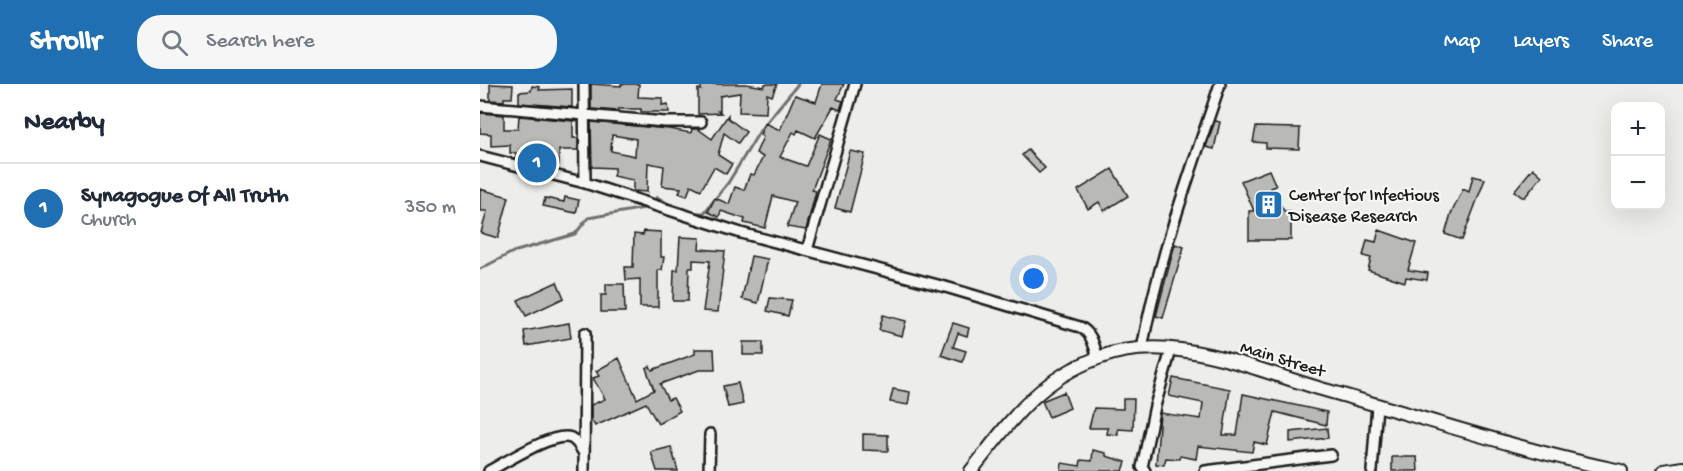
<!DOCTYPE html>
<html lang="en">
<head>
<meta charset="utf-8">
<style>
  :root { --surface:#fff; --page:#f6f6f7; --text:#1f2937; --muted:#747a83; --line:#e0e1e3; --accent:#1f6fb2 }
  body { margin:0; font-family:"Gochi Hand",sans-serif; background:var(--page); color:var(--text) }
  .controls { position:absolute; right:18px; top:18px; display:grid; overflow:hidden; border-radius:12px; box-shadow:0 6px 24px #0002 }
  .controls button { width:54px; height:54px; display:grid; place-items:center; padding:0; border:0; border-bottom:2px solid var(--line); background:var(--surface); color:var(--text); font:30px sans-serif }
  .you { position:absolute; left:554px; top:195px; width:21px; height:21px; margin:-15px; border:4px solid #fff; border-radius:50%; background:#1a73e8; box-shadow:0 0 0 9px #1a73e833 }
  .badge { display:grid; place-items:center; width:39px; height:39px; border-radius:50%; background:var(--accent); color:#fff; font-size:20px; font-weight:700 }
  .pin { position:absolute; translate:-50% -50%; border:3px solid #fff; box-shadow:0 2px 6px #0006 }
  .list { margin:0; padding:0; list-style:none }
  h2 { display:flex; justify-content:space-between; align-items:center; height:78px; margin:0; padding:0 24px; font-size:26px }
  h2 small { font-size:20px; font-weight:400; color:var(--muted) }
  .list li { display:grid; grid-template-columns:39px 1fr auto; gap:18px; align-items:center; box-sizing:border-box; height:90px; padding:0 24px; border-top:2px solid var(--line) }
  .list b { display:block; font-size:22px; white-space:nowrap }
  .list p { margin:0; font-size:20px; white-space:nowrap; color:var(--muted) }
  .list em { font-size:20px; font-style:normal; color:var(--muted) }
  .icon { flex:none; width:33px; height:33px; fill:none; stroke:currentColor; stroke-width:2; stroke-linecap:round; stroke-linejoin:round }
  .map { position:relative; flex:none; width:1203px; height:387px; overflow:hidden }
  header { display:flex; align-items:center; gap:36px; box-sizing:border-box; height:84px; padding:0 30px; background:var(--accent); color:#fff }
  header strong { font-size:28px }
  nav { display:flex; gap:33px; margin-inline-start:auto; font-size:21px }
  .search { width:420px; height:54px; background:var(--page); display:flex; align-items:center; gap:15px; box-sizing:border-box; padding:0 21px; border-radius:24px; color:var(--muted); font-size:22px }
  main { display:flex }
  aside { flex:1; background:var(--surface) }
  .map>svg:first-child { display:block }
</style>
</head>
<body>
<header>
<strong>Strollr</strong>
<div class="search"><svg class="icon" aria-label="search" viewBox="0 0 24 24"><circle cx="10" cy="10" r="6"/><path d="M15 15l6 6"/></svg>Search here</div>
<nav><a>Map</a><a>Layers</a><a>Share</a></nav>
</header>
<main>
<aside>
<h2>Nearby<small></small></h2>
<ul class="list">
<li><span class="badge">1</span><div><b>Synagogue Of All Truth</b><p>Church</p></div><em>350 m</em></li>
</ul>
</aside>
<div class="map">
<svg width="1203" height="387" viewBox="0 0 1203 387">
  <rect width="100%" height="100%" fill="#edede9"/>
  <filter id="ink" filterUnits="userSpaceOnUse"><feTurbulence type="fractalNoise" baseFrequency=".0167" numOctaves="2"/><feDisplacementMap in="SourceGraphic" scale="12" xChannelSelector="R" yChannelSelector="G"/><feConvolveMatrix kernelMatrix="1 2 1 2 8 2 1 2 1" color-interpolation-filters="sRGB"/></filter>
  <g filter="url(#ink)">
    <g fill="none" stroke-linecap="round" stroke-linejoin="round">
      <path stroke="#6f6f6d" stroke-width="3" d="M 174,118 L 177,113 L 192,122
        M 213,129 L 224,129 L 248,99 L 281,45 L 318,0
        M 0,185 L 33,168 L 95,150 L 108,134 L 170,123"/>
    </g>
    <path fill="#b9b9b6" stroke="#1c1c1c" stroke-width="1.5" fill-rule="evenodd" d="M 10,0 L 33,1 L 32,14 L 24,14 L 24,17 L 10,16 Z
      M 111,0 L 141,2 L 141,0 L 159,0 L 158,13 L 183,14 L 182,21 L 188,20 L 189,28 L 161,28 L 161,25 L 138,25 L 138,27 L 111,25 Z
      M 221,0 L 266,0 L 284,3 L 285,0 L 297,0 L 292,12 L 287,10 L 286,29 L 259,28 L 260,9 L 240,12 L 240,27 L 238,27 L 241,29 L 218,30 L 218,5 L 221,6 Z
      M 342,0 L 364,0 L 357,15 L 363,17 L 360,26 L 353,23 L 335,54 L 318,46 L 316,50 L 313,48 L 300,73 L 326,82 L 340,50 L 351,55 L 332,106 L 336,107 L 326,146 L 307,143 L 315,118 L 293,112 L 285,144 L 264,139 L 265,135 L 241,127 L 239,133 L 228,128 L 235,114 L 249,120 L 255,103 L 264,106 L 270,90 L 274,91 L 283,73 L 276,69 L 283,53 L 280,51 L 285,39 L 300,46 L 315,11 L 336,18 Z
      M 52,2 L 60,3 L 59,6 L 92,5 L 92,23 L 39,19 L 39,8 L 51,7 Z
      M 0,29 L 24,31 L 24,45 L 38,45 L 39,32 L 93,37 L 93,54 L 98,54 L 98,66 L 79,66 L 79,81 L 56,78 L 57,73 L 36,72 L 36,69 L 30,69 L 30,61 L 11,62 L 11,50 L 0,49 Z
      M 248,31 L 248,34 L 266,48 L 258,59 L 244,49 L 238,71 L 252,80 L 246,90 L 234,83 L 221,106 L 211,101 L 207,112 L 199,109 L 201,104 L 182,102 L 184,82 L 168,79 L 167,108 L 153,107 L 153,96 L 133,92 L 135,84 L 112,83 L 111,38 L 189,45 L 211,49 L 212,45 L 218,45 L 232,55 ZM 132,51 L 156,55 L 155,72 L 131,67 Z
      M 735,37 L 740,38 L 734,65 L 726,63 Z
      M 776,43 L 820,44 L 819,65 L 786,64 L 786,59 L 773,58 Z
      M 548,66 L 565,84 L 559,89 L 542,71 Z
      M 370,67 L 385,70 L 370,128 L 355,124 Z
      M 1053,84 L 1062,92 L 1045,113 L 1042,113 L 1034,107 Z
      M 632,85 L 648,112 L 624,127 L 619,118 L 608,125 L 598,106 Z
      M 789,86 L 796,102 L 791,104 L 804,127 L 811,127 L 811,156 L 769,156 L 769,127 L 774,127 L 761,97 Z
      M 993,92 L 1005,95 L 982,156 L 965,150 L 971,130 L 983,105 L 989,108 Z
      M 0,105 L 29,113 L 18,154 L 1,149 L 7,127 L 0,127 Z
      M 85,113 L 99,116 L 96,129 L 63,122 L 65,114 L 84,118 Z
      M 899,146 L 936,159 L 928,186 L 948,189 L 947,196 L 926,193 L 925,198 L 888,186 L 891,174 L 883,172 L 887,156 L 896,158 Z
      M 164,147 L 181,148 L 181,173 L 184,173 L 182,186 L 178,186 L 178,223 L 160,223 L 160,195 L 146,196 L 145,183 L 153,183 L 154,150 L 163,151 Z
      M 200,153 L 220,154 L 219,165 L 245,167 L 238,228 L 223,227 L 230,177 L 213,176 L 213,184 L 209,184 L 208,217 L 193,217 L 194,186 L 198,186 Z
      M 695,160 L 704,163 L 683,234 L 676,232 Z
      M 271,172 L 288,175 L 278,219 L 262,215 Z
      M 77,198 L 84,214 L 46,232 L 38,216 Z
      M 126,200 L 144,200 L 145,228 L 121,228 L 121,211 L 126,211 Z
      M 290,214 L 312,216 L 308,232 L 287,227 Z
      M 403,231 L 426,237 L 422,252 L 399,246 Z
      M 89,239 L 91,254 L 46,262 L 44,247 Z
      M 473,239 L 489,244 L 487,252 L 478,249 L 473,263 L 486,267 L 482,278 L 461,271 Z
      M 263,258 L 283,258 L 283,271 L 263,271 Z
      M 215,265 L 234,265 L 235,286 L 219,286 L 180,300 L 188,316 L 193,314 L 200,327 L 178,340 L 166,319 L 115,342 L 111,335 L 111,321 L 125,315 L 113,294 L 119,292 L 116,287 L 139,274 L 157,315 L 174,306 L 166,284 L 170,282 L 172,286 L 215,270 Z
      M 693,294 L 750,305 L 743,351 L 757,351 L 763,310 L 847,328 L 846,341 L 795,328 L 787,361 L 774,358 L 772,368 L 718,362 L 716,375 L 700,372 L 699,375 L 686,374 L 684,381 L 676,380 L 680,329 L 721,335 L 723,319 L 689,312 Z
      M 258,299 L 263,320 L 248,323 L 243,302 Z
      M 413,305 L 430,308 L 428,321 L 410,318 Z
      M 584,308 L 590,324 L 569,333 L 562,317 Z
      M 643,315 L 654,315 L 653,346 L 638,345 L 638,351 L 627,350 L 628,344 L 609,344 L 614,324 L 643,325 Z
      M 847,344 L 848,354 L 810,358 L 810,348 Z
      M 383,350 L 408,351 L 408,367 L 383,366 Z
      M 191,363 L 198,387 L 177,387 L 171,368 Z
      M 613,366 L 626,369 L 626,372 L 646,378 L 643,387 L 581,387 L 582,379 L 600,382 L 601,376 L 612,377 Z
      M 912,373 L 937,373 L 938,387 L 912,387 Z"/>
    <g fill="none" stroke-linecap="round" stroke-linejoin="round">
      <defs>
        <path id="street" d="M 104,0 L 105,99
          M 0,22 L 185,38 L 221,38
          M 0,72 L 105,99 L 261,149 L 469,204 L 600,243 C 612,249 614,262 618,274
          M 327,166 L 375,0
          M 662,265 C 678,175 711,87 740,0
          M 9,387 C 26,378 74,347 91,354 C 97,357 100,363 103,368
          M 104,387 L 105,249
          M 229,387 L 230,350
          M 665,387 L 662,383 L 675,322 L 691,266
          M 725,387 L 851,371
          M 892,387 L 897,321"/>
        <path id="secondary" d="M 491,387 C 530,338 556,297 618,274 C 694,245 778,288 852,308 C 948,335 1043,367 1141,387
          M 1184,387 L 1203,384"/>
      </defs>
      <use href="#street" stroke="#1c1c1c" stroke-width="14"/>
      <use href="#secondary" stroke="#1c1c1c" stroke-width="16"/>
      <use href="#street" stroke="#f6f6f2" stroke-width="9"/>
      <use href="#secondary" stroke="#f6f6f2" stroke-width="12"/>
    </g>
  </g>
  <defs>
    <symbol id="building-square" viewBox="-11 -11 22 22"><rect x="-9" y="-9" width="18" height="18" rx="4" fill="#1f6fb2" stroke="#f6f6f2"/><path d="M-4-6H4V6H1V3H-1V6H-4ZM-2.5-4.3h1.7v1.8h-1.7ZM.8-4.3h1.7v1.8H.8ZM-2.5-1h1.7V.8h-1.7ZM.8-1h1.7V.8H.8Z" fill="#fff"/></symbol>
  </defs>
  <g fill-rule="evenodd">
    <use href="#building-square" x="772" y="104" width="33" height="33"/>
  </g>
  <g text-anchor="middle" stroke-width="4.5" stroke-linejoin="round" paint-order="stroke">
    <g font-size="18" fill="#1c1c1c" stroke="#f6f6f2" text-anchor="start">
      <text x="809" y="116">Center for Infectious<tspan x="809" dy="21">Disease Research</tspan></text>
    </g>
    <g font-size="18" fill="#1c1c1c" stroke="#f6f6f2">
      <text transform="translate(803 274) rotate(17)" y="6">Main Street</text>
    </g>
  </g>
</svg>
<div class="controls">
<button>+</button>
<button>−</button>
</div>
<div class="you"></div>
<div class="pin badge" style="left:57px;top:79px">1</div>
</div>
</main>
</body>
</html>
